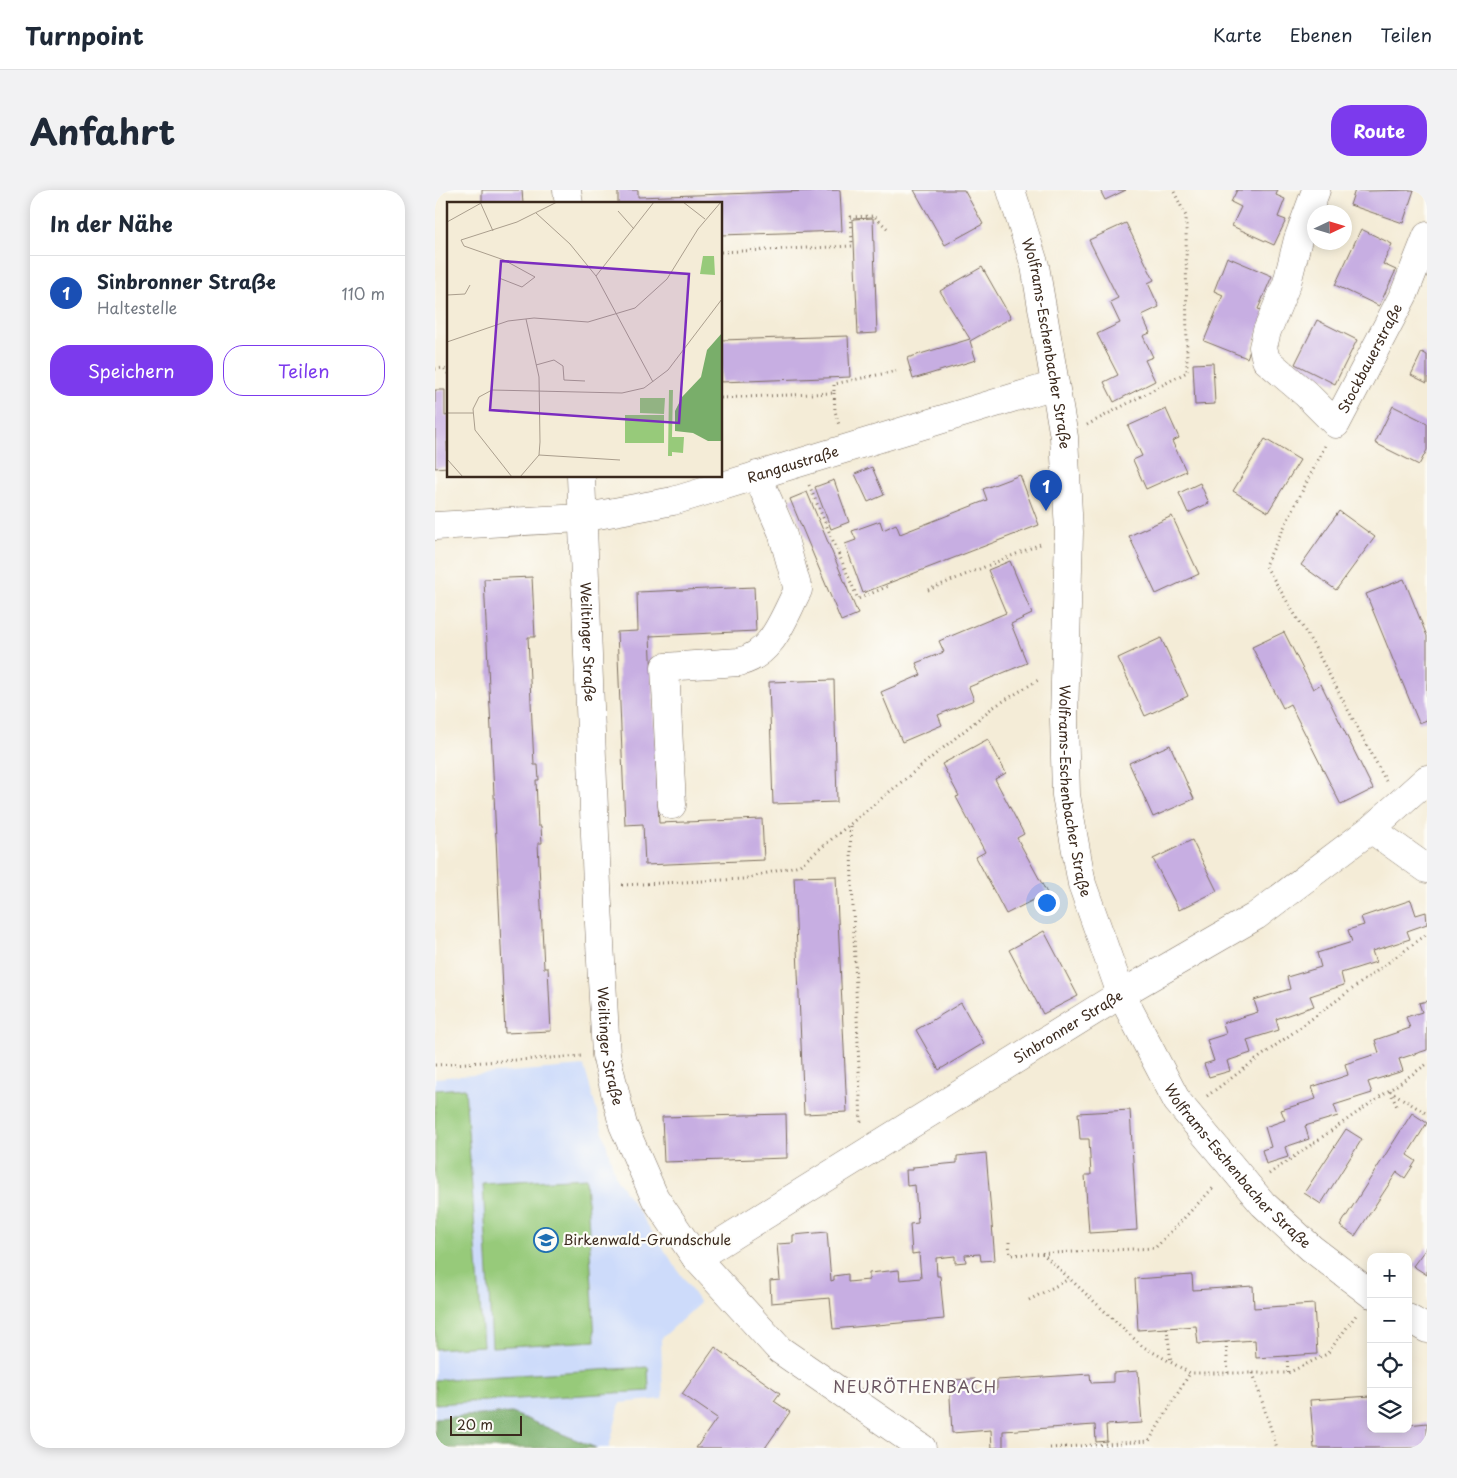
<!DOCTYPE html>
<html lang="de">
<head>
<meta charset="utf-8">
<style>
  :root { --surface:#fff; --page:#f2f2f3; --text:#1f2937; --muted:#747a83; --line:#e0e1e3; --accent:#7c3aed }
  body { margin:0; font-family:"Playpen Sans",sans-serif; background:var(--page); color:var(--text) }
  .controls { position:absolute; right:15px; bottom:15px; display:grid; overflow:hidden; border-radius:10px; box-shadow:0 2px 12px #0003 }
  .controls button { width:45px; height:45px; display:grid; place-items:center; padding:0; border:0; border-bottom:1px solid var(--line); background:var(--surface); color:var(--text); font:25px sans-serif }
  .compass { position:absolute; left:872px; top:15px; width:45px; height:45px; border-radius:50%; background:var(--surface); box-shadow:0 2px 12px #0003; rotate:86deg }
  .scale { position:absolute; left:15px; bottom:12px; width:72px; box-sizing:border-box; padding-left:5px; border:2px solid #3b2a1e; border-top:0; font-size:14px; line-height:18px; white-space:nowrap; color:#3b2a1e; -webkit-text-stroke:4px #fdfcf7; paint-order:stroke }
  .you { position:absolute; left:611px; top:712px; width:18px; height:18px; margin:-12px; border:4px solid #fff; border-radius:50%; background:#1a73e8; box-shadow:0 0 0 8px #1a73e833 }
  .badge { display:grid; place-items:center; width:32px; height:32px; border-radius:50%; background:var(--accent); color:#fff; font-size:16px; font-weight:700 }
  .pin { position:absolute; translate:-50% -41px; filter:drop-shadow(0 1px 2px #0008) }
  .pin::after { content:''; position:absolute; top:26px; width:18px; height:15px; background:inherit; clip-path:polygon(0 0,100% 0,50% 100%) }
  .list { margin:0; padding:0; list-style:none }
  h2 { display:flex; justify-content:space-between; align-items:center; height:65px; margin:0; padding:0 20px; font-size:21px }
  h2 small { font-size:16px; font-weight:400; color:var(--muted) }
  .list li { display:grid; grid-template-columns:32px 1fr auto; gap:15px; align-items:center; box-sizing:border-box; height:75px; padding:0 20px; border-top:1px solid var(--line) }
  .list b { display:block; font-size:19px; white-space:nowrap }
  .list p { margin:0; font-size:16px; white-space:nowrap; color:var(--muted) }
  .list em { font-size:16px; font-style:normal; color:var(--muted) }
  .actions { display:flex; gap:10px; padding:15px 20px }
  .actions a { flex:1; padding:11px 0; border:1px solid var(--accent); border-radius:20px; text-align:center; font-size:18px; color:var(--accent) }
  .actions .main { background:var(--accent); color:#fff }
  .icon { flex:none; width:28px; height:28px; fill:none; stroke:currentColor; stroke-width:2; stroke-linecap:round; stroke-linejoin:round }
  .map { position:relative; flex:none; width:992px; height:1258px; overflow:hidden; border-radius:20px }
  header { display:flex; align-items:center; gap:30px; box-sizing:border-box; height:70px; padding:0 25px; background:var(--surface); border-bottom:1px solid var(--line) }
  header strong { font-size:24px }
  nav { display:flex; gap:28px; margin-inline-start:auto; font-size:18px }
  .intro { display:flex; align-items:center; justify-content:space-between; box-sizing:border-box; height:120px; padding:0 30px }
  h1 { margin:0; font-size:35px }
  .button { padding:12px 22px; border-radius:20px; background:var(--accent); color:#fff; font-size:18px; font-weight:700 }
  main { display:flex; gap:30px; padding:0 30px }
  aside { flex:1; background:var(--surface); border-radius:20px; box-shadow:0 2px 12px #0003 }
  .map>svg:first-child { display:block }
</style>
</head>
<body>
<header>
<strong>Turnpoint</strong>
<nav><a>Karte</a><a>Ebenen</a><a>Teilen</a></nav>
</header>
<div class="intro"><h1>Anfahrt</h1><a class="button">Route</a></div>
<main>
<aside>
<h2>In der Nähe<small></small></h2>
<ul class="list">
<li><span class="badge" style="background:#1a4fb4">1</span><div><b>Sinbronner Straße</b><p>Haltestelle</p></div><em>110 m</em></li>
</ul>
<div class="actions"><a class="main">Speichern</a><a>Teilen</a></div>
</aside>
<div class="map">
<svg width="992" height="1258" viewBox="0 0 992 1258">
  <rect width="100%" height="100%" fill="#fdfcf7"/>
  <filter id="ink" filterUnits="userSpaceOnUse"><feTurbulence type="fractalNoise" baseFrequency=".02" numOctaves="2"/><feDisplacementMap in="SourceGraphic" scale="10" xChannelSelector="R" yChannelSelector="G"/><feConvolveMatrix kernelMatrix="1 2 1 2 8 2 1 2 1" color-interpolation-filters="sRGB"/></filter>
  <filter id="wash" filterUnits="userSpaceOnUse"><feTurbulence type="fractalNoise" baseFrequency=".0096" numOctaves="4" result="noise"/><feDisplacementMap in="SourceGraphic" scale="20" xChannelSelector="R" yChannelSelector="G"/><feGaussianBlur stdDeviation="1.12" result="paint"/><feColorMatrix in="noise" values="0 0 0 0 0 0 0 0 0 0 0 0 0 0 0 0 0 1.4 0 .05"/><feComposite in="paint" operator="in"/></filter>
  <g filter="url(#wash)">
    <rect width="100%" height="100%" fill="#f4ecd7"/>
    <path fill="#cddbfa" d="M 149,876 L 181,988 L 265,1113 L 226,1149 L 228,1209 L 185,1213 L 174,1258 L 161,1258 L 77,1223 L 0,1228 L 0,888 Z"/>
    <path fill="#97ca7a" stroke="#697a4c" d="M 30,898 L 48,1156 L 0,1159 L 0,900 Z
      M 151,988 L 160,1151 L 57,1157 L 48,994 Z
      M 213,1177 L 214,1201 L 0,1214 L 0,1190 Z"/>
    <path fill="#79ae6a" stroke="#5a6c44" d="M 77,1223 L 161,1258 L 0,1258 L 0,1228 Z"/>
    <g id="blocks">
      <path fill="#c7aee2" d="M 47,0 L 87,0 L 88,14 L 47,14 Z
        M 183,0 L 203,0 L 203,7 L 405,0 L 407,41 L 286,45 L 286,14 L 183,14 Z
        M 479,0 L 529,0 L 548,34 L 510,55 Z
        M 665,0 L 691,0 L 670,10 Z
        M 802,0 L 843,0 L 841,5 L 850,9 L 843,27 L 851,30 L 839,55 L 797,36 L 806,17 L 796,12 Z
        M 920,0 L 933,1 L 979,0 L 968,33 L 915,15 Z
        M 438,28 L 442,143 L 423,144 L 418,29 Z
        M 691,33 L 719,90 L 713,93 L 724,117 L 707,125 L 715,143 L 708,146 L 718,167 L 710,170 L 720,191 L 679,212 L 669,192 L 683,185 L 662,144 L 685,133 L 675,112 L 683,108 L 654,50 Z
        M 926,39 L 957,54 L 948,74 L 961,80 L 944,116 L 900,95 Z
        M 792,67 L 837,86 L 823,119 L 831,122 L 812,168 L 769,151 L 788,105 L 779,101 Z
        M 547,77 L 576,128 L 535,151 L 541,170 L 478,189 L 472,168 L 535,149 L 505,101 Z
        M 882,130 L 922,150 L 900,194 L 860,174 Z
        M 413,146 L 415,187 L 286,192 L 286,150 Z
        M 987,162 L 992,165 L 992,193 L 976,185 Z
        M 778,173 L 780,214 L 760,215 L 758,174 Z
        M 0,200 L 10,200 L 10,226 L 14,225 L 14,252 L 12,252 L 13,277 L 0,278 Z
        M 958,216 L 992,233 L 992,260 L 984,275 L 940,253 Z
        M 731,219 L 744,248 L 737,251 L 751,281 L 711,299 L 698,270 L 707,266 L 693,236 Z
        M 830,249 L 865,270 L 833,322 L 798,301 Z
        M 437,277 L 449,305 L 433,312 L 420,284 Z
        M 585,285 L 604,335 L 428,403 L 410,354 L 421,350 L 417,341 L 445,331 L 448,340 L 461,334 L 465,344 L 552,310 L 548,299 Z
        M 399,290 L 414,332 L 396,339 L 380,297 Z
        M 765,293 L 774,313 L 753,323 L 744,303 Z
        M 372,302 L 423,424 L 406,431 L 355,309 Z
        M 904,321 L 940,347 L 901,400 L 866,375 Z
        M 737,326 L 764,384 L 721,404 L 694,346 Z
        M 575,371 L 597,424 L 576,434 L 592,473 L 534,497 L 539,510 L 503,525 L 507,535 L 467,552 L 446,502 L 486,485 L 481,473 L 509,462 L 504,451 L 571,423 L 553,380 Z
        M 97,387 L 100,447 L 93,447 L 99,575 L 103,575 L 104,590 L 101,590 L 103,636 L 106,636 L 107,653 L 103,653 L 109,778 L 113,778 L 116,841 L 70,843 L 49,389 Z
        M 969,389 L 992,446 L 992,530 L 984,533 L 931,404 Z
        M 319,397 L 321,441 L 215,446 L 224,633 L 327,629 L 329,670 L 210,675 L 208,634 L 190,635 L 182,442 L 203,441 L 202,402 Z
        M 849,442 L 878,499 L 886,494 L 938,599 L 906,615 L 855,514 L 848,518 L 817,457 Z
        M 726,448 L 753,506 L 710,526 L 683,468 Z
        M 399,490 L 402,612 L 338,614 L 334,492 Z
        M 553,549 L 571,583 L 560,589 L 589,644 L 582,648 L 612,703 L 571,724 L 541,667 L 550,662 L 521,607 L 524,606 L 507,574 Z
        M 735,555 L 759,609 L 718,627 L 694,573 Z
        M 757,650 L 782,701 L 744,720 L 718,669 Z
        M 401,686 L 412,922 L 369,924 L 359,687 Z
        M 976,710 L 981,725 L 991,722 L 992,734 L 972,741 L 975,749 L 937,761 L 941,772 L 906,783 L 909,795 L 875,806 L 879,816 L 841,829 L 844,840 L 812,850 L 816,863 L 792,871 L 795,881 L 774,887 L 769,874 L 779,871 L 772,850 L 791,844 L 788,833 L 823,822 L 819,810 L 855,799 L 852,787 L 886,777 L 882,763 L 917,752 L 913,740 L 929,735 L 926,727 Z
        M 609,741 L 643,806 L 608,824 L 574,760 Z
        M 992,811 L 992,860 L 964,869 L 968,881 L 933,892 L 937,903 L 899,915 L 903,926 L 870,936 L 874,949 L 850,957 L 853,967 L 831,974 L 827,960 L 836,957 L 830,937 L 850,930 L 846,920 L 881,909 L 877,897 L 913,885 L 910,874 L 944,863 L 940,850 L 975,838 L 971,827 L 987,822 L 984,813 Z
        M 526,813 L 549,853 L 504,880 L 481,840 Z
        M 695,920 L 702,1040 L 654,1043 L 650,985 L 656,985 L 654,949 L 645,949 L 643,923 Z
        M 977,923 L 992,933 L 972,965 L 981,971 L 970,988 L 962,982 L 920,1046 L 905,1036 Z
        M 351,924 L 352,968 L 229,972 L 227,927 Z
        M 911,939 L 927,949 L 886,1014 L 869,1003 Z
        M 551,963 L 560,1070 L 546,1071 L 545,1064 L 530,1065 L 531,1072 L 520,1073 L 520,1066 L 501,1068 L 502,1086 L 505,1086 L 509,1129 L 398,1139 L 395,1108 L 336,1113 L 335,1091 L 345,1090 L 342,1054 L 358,1053 L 358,1045 L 392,1042 L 396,1091 L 399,1090 L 399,1086 L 413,1084 L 413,1092 L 434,1090 L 434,1083 L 464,1080 L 465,1090 L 486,1088 L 484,1063 L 477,1064 L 475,1034 L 483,1033 L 480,995 L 472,996 L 471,980 L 478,980 L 478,977 L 522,973 L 522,966 Z
        M 992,1057 L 992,1085 L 978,1076 Z
        M 757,1085 L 758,1100 L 818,1096 L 819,1118 L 879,1114 L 882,1164 L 821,1168 L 820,1150 L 763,1154 L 761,1136 L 703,1140 L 700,1089 Z
        M 280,1157 L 345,1203 L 339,1211 L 355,1222 L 330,1258 L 261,1258 L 282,1228 L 247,1204 Z
        M 703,1181 L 707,1233 L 671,1235 L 672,1251 L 661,1252 L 660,1235 L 568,1241 L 568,1257 L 557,1258 L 556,1240 L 517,1243 L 514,1190 L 540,1189 L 541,1201 L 562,1199 L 562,1190 L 655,1184 L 656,1193 L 678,1192 L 678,1183 Z
        M 936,1206 L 936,1239 L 973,1239 L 973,1235 L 992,1233 L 992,1258 L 879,1258 L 875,1210 Z"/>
    </g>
  </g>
  <g filter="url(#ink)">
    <use href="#blocks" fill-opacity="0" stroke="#7c6e5f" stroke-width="1"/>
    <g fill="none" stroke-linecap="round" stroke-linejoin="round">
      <defs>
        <g id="minor">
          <path d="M 132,0 L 134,14"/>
          <path id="s1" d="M 576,0 L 600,76 L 629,247 L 634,342 L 629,529 L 631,605 L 647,694 L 686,804 L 742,911 L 828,1014 L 876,1058 L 936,1104"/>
          <path id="s2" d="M 881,0 L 863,49 L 852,93 L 832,141 L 828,157 L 831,170 L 871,204 L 901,234 L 970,102 L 992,46"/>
          <path id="s3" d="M 146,286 L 162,696 L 171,865 L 188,935 L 220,1008 L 261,1068 L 345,1160 L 487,1258"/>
          <path id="s4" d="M 0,336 L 147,328 L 238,311 L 620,195"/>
          <path d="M 237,615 L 230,477 L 304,472 C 338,464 348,428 363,400 L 347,342 L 322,285"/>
          <path d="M 936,639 L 992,679"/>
          <path id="s5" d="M 261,1068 L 686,804 L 821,726 L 936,639 L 992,589"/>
          <path d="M 973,1128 L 992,1139"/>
        </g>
      </defs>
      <use href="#minor" stroke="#7c6e5f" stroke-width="29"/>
      <path stroke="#7c6e5f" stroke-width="3" stroke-dasharray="1 4" stroke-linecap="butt" d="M 286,62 L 417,56 L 416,27 L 439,26 L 454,40
        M 0,179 L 9,178 L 14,185
        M 399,203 L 400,221 L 404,235
        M 286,208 L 399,203 L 399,194 L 461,181
        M 652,235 L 752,182 L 751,26 L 738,0
        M 890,256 L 830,375 L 879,456 L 951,591
        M 374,295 L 423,409 L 456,395
        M 493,400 L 608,353
        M 415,636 L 426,934
        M 187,695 L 308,689 L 365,675 L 557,518 L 605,489
        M 0,875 L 147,866
        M 955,901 L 992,924
        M 955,901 L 963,919
        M 772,906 L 992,744
        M 834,984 L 992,874
        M 574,1052 L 575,1065 L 720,1058 L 780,996
        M 607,1063 L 707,1156 L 755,1183 L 853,1183 L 892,1164 L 922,1124
        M 594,1110 L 634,1089
        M 732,1138 L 736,1172
        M 791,1152 L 793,1183
        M 852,1166 L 853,1183
        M 818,1183 L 842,1258
        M 615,1258 L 714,1251 L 755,1183"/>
      <use href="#minor" stroke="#fff" stroke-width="28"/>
    </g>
  </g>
  <defs>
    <symbol id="school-ring" viewBox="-11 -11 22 22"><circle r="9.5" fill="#fdfcf7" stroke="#1f6fb2" stroke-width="1.5"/><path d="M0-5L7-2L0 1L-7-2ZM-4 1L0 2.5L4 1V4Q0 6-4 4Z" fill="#1f6fb2"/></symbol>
  </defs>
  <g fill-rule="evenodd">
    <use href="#school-ring" x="97" y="1036" width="28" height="28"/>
  </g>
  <g text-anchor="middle" stroke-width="4.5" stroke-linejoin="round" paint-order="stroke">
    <g font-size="14" fill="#3b2a1e" stroke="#fdfcf7">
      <text dy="5" stroke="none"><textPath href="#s1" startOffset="158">Wolframs-Eschenbacher Straße</textPath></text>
      <text dy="5" stroke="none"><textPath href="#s2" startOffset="348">Stockbauerstraße</textPath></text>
      <text dy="5" stroke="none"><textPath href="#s4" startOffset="365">Rangaustraße</textPath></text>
      <text dy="5" stroke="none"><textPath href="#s3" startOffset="166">Weiltinger Straße</textPath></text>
      <text dy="5" stroke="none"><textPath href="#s1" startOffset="608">Wolframs-Eschenbacher Straße</textPath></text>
      <text dy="5" stroke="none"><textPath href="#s5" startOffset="438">Sinbronner Straße</textPath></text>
      <text dy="5" stroke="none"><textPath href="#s3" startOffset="571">Weiltinger Straße</textPath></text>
      <text dy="5" stroke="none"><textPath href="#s1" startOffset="1028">Wolframs-Eschenbacher Straße</textPath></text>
    </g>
    <g font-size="14" fill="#3b2a1e" stroke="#fdfcf7" text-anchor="start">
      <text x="128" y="1055">Birkenwald-Grundschule</text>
    </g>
    <g font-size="16" letter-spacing="1" fill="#6c5863" stroke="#fdfcf7">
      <text x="480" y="1203">NEURÖTHENBACH</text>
    </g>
  </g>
  <g transform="translate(12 12)">
    <rect width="275" height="275" fill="#f4ecd7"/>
    <path d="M 256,54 L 267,54 L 268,73 L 253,72 ZM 222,188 L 226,188 L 225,235 L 237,235 L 236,251 L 225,250 L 225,254 L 221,254 ZM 193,196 L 218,196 L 217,212 L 193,211 ZM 178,213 L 217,213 L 217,241 L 178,241 Z" fill="#97ca7a"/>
    <path d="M 275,131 L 275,239 L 261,239 L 246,231 L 228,229 L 228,209 L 235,195 L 254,175 L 260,148 Z" fill="#79ae6a"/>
    <path fill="none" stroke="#aa9e8d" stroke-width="1" d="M 236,0 L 258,17M 34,2 L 46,29M 171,9 L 187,27M 89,11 L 123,42 L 149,74 L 206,180M 0,20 L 36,0M 149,74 L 207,0M 52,76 L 75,85 L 88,75 L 57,58 L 17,44 L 14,38 L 70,20 L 110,0M 0,93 L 18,92 L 23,83M 0,140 L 61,119 L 87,116 L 141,120 L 188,106 L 220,77 L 251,27 L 274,0M 89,163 L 107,158 L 116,164 L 117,178 L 138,179M 0,211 L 26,211M 92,253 L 173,258M 0,257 L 16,275M 65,275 L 28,228 L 26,207 L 32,195 L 45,188 L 175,191 L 197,186 L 221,168 L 275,97M 73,275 L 92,253 L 93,240 L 92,175 L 79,117"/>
    <path fill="#7b2cbf" fill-opacity="0.15" stroke="#7b2cbf" stroke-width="2.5" d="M 54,59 L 242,72 L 232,221 L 43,208 Z"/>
    <rect width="275" height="275" fill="none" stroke="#3b2a1e" stroke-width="2.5"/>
  </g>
</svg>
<div class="controls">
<button>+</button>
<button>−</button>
<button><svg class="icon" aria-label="locate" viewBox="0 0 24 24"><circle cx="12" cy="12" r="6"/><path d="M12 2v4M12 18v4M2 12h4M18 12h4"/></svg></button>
<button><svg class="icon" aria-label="layers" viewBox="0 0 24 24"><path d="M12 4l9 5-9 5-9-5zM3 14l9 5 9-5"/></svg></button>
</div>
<svg class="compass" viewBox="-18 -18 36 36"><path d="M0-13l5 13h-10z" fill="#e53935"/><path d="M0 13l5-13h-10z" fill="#747a83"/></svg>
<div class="scale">20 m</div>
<div class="you"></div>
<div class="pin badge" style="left:611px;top:321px;background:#1a4fb4">1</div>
</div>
</main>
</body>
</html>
